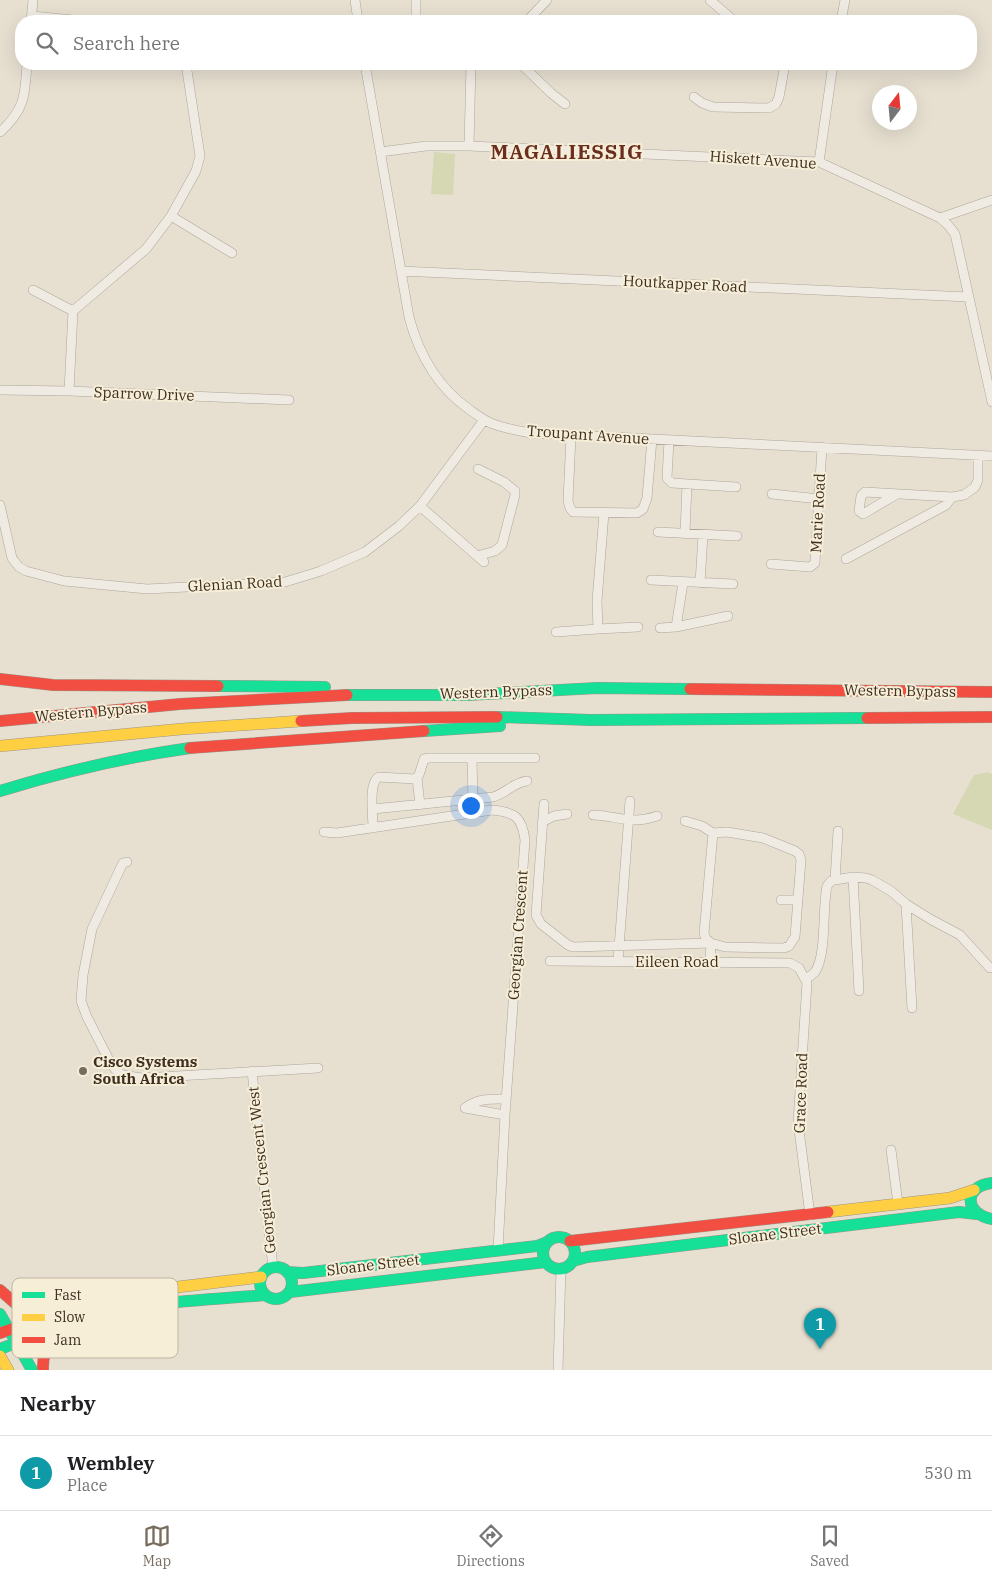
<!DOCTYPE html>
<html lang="en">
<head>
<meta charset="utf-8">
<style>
  :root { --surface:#fff; --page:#f2f2f2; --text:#202124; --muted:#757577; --line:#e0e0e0; --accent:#786c5e }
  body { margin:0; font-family:"IBM Plex Serif",serif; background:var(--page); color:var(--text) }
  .compass { position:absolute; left:872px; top:85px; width:45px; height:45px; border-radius:50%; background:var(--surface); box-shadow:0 5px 20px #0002; rotate:16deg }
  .you { position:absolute; left:470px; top:805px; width:18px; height:18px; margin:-12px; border:4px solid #fff; border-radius:50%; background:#1a73e8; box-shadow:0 0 0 8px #1a73e833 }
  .badge { display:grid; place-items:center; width:32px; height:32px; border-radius:50%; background:var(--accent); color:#fff; font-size:16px; font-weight:700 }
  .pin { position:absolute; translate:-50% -41px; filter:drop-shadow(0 1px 2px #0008) }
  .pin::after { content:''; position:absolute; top:26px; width:18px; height:15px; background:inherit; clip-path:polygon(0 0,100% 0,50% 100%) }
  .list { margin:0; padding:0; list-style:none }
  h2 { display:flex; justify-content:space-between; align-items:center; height:65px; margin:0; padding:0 20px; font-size:21px }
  h2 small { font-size:16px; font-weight:400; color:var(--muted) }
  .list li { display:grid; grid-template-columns:32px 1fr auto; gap:15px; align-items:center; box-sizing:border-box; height:75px; padding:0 20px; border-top:1px solid var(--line) }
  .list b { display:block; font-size:19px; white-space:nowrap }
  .list p { margin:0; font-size:16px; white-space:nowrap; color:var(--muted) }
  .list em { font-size:16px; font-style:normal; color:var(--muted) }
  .icon { flex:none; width:28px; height:28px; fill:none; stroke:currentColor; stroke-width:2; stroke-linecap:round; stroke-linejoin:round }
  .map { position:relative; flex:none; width:992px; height:1370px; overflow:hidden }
  .search { position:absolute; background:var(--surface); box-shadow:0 5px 20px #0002; left:15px; right:15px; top:15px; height:55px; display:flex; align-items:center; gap:12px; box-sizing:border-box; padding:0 18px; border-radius:20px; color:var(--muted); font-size:19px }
  .sheet { height:140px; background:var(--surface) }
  nav { display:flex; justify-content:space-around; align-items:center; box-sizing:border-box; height:70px; border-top:1px solid var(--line); background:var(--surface); font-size:14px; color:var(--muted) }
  nav a { display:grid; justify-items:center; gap:2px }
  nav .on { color:var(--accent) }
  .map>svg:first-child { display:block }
</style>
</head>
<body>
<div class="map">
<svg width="992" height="1370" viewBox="0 0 992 1370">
  <rect width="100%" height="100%" fill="#e7e0d1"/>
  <path fill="#d6d7b3" d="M 434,152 L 455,154 L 453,195 L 431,194 Z
    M 988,772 L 992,774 L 992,830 L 953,814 L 974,775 Z"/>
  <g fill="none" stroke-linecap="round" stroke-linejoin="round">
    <defs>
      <path id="street" d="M 355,0 L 358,21
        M 710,0 L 734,21
        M 32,16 L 83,21
        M 31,21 L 33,0
        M 416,21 L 416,0
        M 527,21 L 547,0
        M 841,21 L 845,0
        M 365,64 L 409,317 C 419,355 437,387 470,410 C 477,415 485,421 493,424 C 505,428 518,431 531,433 L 992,456
        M 521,64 L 551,93 L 565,104
        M 694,97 L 702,103 L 713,107 L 769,108 L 776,104 L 779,97 L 785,64
        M 0,132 C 25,110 25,95 27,64
        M 469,146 L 471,64
        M 380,152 L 426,146 L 469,146 L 819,162 L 940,218 L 948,225 L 955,234 L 992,402
        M 819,162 L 833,64
        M 171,216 L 232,253
        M 940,218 L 992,200
        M 401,271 L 968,297
        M 33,290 L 73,311
        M 0,390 L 69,391 L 289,400
        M 69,391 L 73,311 L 146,249 L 171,216 L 196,171 L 200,156 L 186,64
        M 571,436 L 568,501 L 570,508 L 573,512 L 637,513 L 643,509 L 647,498 L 652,439
        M 669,440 L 667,478 L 672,483 L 736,487
        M 772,494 L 819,499
        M 897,494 L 863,514 L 859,511 L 861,496 L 865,492 L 952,497 L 964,495 L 975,487 L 978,480 L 978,455
        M 0,505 L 12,558 L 19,567 L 26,571 L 64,581 L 147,589 L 285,582 L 321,571 L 365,552 L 399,526 L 420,506 L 484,420
        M 420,506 L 484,562
        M 658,532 L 737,536
        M 685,533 L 687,484
        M 477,556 L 495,551 L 502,545 L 515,495 L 515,491 L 504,482 L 478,469
        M 846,559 L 946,505 L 952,497
        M 771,564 L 810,567 L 815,563 L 822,447
        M 651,580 L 733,584
        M 700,583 L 703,535
        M 676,627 L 683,583
        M 660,628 L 676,627 L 728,616
        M 598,629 L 638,627
        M 556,632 L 598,629 L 597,601 L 604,513
        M 472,758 L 473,800
        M 417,778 L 420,805
        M 544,804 L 536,915 L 541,924 L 568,945 L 573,947 L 711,943 L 725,947 L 784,948 L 789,946 L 795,937 L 801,860 L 799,854 L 795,851 L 763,838 L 727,832 L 713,833 L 702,826 L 685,821
        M 373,809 L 493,797 C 507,793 512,783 527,781
        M 593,815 C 618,816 631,825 657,816
        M 542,822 L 554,816 L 567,814
        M 373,828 C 373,815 368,782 379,777 L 415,779 L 419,775 L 424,759 L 429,758 L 535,758
        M 324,832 L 337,833 L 492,810 C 515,812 522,817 525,840 L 505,1115 L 498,1250
        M 127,862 L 123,863 L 121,867 L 92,929 L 83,975 L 81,1001 L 87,1017 L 109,1060 L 115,1069 L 121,1074 L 128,1076 L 142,1078 L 318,1068
        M 853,877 L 859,991
        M 835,880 L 838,831
        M 781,900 L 798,900
        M 906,904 L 912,1008
        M 550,961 L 790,963 L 799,968 L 807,983 L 798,1122 L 810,1215
        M 618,961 L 630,801
        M 710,962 L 711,943 L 706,939 L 704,933 L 713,833
        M 806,979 C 809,977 812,975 815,972 C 827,954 822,909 827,886 L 831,881 L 835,880 L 853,877 L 866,878 L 872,880 L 891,891 L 906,904 L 930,919 L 960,935 L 990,968
        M 252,1071 L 273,1268
        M 465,1108 C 479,1098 490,1099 506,1099
        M 465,1108 L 505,1115
        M 891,1150 L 898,1204
        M 558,1370 L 561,1269"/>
      <path id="fast" d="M 218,686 L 325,687
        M 347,695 L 467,695 L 597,688 L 690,689
        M 497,717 L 591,720 L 867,718
        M 424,731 L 500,726
        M 0,791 C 62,772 126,757 190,748
        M 992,1183 C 963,1186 964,1214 992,1219
        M543 1253a16 16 0 1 1 32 0a16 16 0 1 1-32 0Z
        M 573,1261 L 587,1257 L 959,1212 L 977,1214
        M260 1283a16 16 0 1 1 32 0a16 16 0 1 1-32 0Z
        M 287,1272 L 303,1273 L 537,1246 L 547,1242
        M 290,1292 L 546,1262
        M 0,1314 L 32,1370
        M 0,1349 C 28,1339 54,1325 83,1318 C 142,1302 204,1300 265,1295"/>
      <path id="slow" d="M 0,746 L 182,729 L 301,721
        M 828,1212 L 950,1198 L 974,1190
        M 95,1301 L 136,1292 L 261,1277
        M 0,1356 L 8,1370"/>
      <path id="jam" d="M 0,679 L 53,685 L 218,686
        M 690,689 L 992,692
        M 867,718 L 992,717
        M 0,721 L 180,704 L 347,695
        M 301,721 L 352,718 L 497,717
        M 190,748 L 424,731
        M 570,1241 L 828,1212
        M 0,1290 L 17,1305 L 38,1309 L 102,1299
        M 0,1333 L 80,1306
        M 43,1370 C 42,1342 58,1333 80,1319"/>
    </defs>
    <use href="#street" stroke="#ada599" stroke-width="10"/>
    <use href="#fast" stroke="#9c958a" stroke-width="12"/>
    <use href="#slow" stroke="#9c958a" stroke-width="12"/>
    <use href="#jam" stroke="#9c958a" stroke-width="12"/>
    <use href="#street" stroke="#efebe3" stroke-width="9"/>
    <use href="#fast" stroke="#16e098" stroke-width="11"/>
    <use href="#slow" stroke="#ffcf43" stroke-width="11"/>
    <use href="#jam" stroke="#f24e42" stroke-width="11"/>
  </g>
  <circle fill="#786c5e" stroke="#f7eed8" stroke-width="2" cx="83" cy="1071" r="5"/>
  <g text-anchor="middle" stroke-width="4" stroke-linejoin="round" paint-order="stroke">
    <g font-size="15" fill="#3d2e20" stroke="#f7eed8">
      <text transform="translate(763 160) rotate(4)" y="5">Hiskett Avenue</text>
      <text transform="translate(685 284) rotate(3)" y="5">Houtkapper Road</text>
      <text transform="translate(144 394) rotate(2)" y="5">Sparrow Drive</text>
      <text transform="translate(588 435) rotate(4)" y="5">Troupant Avenue</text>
      <text transform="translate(818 513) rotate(-87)" y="5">Marie Road</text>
      <text transform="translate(235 584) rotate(-3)" y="5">Glenian Road</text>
      <text transform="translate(900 691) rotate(1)" y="5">Western Bypass</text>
      <text transform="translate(496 692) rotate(-2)" y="5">Western Bypass</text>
      <text transform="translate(91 712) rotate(-5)" y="5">Western Bypass</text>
      <text transform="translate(518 935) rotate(-86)" y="5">Georgian Crescent</text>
      <text x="677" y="967">Eileen Road</text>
      <text transform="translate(801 1093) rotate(-88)" y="5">Grace Road</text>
      <text transform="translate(262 1170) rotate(-96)" y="5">Georgian Crescent West</text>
      <text transform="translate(775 1234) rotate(-7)" y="5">Sloane Street</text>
      <text transform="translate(373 1265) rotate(-7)" y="5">Sloane Street</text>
    </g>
    <g font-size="15" font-weight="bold" fill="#3d2e20" stroke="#f7eed8" text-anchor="start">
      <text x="93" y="1067">Cisco Systems<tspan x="93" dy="17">South Africa</tspan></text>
    </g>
    <g font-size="20" font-weight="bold" letter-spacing="1" fill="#6b2e1e" stroke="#f7eed8">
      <text x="567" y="159">MAGALIESSIG</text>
    </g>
  </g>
  <rect x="12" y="1278" width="166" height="80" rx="8" fill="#f7eed8" stroke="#bfb4a1" stroke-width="1"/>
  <rect x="22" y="1292" width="23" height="6" fill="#16e098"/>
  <rect x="22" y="1314" width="23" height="7" fill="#ffcf43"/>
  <rect x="22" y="1337" width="23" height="6" fill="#f24e42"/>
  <g font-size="14" fill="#3d2e20">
    <text x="54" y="1300">Fast</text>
    <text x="54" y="1322">Slow</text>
    <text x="54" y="1345">Jam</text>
  </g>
</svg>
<svg class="compass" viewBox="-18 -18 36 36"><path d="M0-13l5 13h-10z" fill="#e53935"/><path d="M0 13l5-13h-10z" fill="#757577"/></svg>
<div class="you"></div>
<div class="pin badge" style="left:820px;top:1349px;background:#0f9aa8">1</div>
<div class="search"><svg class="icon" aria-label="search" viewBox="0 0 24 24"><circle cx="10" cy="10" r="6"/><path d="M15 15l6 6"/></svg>Search here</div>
</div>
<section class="sheet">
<h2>Nearby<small></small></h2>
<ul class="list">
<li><span class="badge" style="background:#0f9aa8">1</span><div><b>Wembley</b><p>Place</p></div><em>530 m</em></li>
</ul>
</section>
<nav>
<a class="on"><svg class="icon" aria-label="map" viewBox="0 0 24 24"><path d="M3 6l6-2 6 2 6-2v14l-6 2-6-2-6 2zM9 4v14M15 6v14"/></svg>Map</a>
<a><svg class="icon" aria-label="directions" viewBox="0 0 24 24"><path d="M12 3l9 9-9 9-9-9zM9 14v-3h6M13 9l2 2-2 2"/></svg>Directions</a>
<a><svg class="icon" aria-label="saved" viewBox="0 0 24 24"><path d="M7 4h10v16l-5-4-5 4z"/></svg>Saved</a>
</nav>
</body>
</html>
